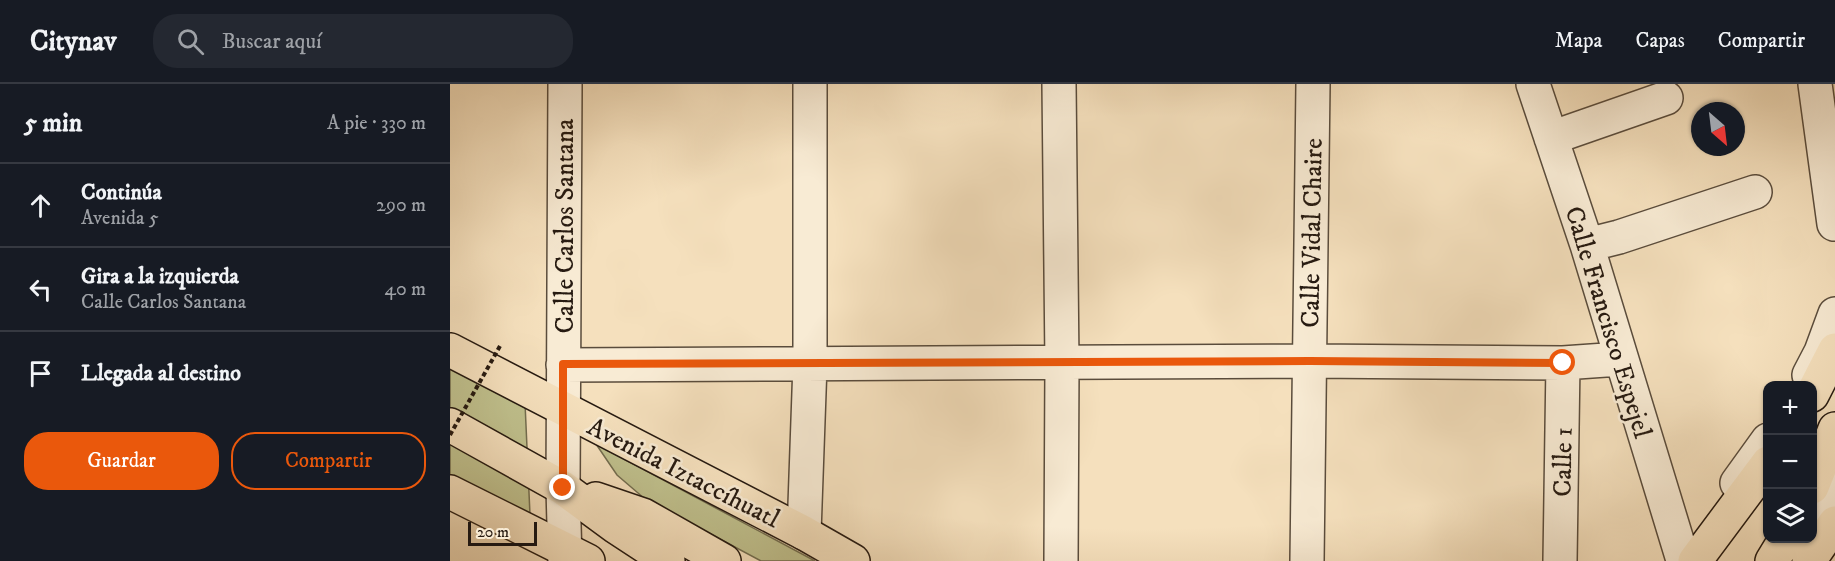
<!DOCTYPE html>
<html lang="es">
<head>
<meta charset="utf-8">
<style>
  :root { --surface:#171b24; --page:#242831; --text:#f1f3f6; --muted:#9ea1a6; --line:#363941; --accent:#ea580c }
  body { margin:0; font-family:"IM FELL DW Pica",serif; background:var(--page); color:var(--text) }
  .controls { position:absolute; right:18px; bottom:18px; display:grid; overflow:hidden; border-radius:12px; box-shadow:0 2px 4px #0004 }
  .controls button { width:54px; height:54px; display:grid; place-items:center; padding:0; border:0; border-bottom:2px solid var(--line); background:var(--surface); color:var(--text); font:30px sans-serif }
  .compass { position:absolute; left:1241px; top:18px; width:54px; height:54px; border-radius:50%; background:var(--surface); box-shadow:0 2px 4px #0004; rotate:152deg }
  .scale { position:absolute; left:18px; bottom:15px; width:69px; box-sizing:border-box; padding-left:6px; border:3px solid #261a11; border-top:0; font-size:16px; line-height:21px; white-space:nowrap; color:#261a11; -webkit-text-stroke:4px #f8ebd4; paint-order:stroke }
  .stop { position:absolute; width:18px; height:18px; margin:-14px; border:4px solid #ea580c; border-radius:50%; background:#fff }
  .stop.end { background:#ea580c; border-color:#fff; box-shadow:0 2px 6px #0008 }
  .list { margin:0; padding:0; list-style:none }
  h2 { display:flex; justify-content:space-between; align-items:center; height:78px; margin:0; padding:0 24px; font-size:26px }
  h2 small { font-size:20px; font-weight:400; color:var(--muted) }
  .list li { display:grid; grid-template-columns:39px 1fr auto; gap:18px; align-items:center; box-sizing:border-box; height:84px; padding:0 24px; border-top:2px solid var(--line) }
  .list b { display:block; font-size:22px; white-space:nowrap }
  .list p { margin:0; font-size:20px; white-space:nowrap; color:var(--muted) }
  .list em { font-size:20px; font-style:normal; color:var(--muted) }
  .actions { display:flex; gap:12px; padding:18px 24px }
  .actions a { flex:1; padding:14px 0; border:2px solid var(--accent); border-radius:24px; text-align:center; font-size:21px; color:var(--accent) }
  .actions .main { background:var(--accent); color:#fff }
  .icon { flex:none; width:33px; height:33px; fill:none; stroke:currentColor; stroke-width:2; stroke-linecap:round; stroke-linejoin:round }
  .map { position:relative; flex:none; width:1385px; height:477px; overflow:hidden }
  header { display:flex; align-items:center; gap:36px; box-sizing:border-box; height:84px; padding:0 30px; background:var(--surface); border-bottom:2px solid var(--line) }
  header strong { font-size:28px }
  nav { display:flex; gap:33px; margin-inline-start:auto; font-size:21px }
  .search { width:420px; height:54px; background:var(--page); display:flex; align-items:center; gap:15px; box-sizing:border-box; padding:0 21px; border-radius:24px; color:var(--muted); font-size:22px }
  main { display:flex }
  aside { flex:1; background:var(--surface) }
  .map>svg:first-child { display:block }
</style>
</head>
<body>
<header>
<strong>Citynav</strong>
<div class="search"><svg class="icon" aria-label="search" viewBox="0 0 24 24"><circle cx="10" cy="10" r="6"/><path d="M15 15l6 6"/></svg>Buscar aquí</div>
<nav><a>Mapa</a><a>Capas</a><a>Compartir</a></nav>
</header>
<main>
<aside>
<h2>5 min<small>A pie · 330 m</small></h2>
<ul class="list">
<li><svg class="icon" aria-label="ahead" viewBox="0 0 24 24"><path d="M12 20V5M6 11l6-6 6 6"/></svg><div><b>Continúa</b><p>Avenida 5</p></div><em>290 m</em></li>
<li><svg class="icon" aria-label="left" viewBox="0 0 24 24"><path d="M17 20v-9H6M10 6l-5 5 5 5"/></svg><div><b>Gira a la izquierda</b><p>Calle Carlos Santana</p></div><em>40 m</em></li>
<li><svg class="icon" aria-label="arrive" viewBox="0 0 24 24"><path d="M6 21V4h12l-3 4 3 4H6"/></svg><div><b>Llegada al destino</b></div></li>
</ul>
<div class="actions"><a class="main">Guardar</a><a>Compartir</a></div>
</aside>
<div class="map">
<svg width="1385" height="477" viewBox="0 0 1385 477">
  <rect width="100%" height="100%" fill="#f5e0bd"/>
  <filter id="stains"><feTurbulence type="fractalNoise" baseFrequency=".00333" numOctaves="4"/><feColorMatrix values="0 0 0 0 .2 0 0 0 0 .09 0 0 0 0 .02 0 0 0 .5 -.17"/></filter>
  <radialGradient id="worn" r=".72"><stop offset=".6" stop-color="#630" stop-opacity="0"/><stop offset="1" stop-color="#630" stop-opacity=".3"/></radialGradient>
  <path fill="#c0c18e" stroke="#736e50" stroke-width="1.5" d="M 0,276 L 75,319 L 80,431 L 0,392 Z
    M 146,360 L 365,477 L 311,477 L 195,415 L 167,391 Z"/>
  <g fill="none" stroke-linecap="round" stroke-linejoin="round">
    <defs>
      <path id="minor" d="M 609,0 L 612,280 L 611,477
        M 1083,0 L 1137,161 L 1233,476
        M 1365,0 L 1384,140
        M 1101,54 L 1216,14
        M 1137,161 L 1169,153 L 1305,108
        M 113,281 L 860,277 L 1113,279 L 1170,275
        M 1359,291 L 1371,268 L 1385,230
        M 1287,399 L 1318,356
        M 1362,444 L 1385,397
        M 354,449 L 360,280 L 360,0
        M 115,477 L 113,404 L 115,0
        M 857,477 L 863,0
        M 1110,477 L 1113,279"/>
      <path id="major" d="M 0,266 L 354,449 L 403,477
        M 0,341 L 113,404 L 166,443 L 218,477
        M 0,408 L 138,477
        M 146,415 L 193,431 L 274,477"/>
      <path id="highway" d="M 1362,311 L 1385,266
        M 1362,403 L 1385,345
        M 1245,477 L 1318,379
        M 1322,477 L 1336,454
        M 1359,477 L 1385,439"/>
    </defs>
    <use href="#minor" stroke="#5a4c3c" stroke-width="36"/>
    <use href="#major" stroke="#261a11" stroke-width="36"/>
    <use href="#highway" stroke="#261a11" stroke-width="36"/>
    <use href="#minor" stroke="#f8ebd4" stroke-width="33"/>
    <use href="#major" stroke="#f5e0bd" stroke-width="33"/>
    <use href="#highway" stroke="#f5e0bd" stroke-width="33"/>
    <path stroke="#261a11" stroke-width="4" stroke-dasharray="4.5 3" stroke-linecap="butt" d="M 0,351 L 50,262"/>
  </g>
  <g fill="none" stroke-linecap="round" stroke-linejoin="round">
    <path stroke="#ea580c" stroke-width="8" d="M 113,404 L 113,280 L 860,277 L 1113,279"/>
  </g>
  <g text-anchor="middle" stroke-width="5" stroke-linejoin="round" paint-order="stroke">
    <g font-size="26" fill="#261a11" stroke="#f8ebd4">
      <text transform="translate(114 142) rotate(-90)" y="9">Calle Carlos Santana</text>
      <text transform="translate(861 149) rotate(-89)" y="9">Calle Vidal Chaire</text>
      <text transform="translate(1159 238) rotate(73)" y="9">Calle Francisco Espejel</text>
      <text transform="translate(1112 378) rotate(-89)" y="9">Calle 1</text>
      <text transform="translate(234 388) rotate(27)" y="9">Avenida Iztaccíhuatl</text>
    </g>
  </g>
  <rect width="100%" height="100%" filter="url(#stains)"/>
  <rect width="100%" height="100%" fill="url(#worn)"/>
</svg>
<div class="controls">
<button>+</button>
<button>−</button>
<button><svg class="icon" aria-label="layers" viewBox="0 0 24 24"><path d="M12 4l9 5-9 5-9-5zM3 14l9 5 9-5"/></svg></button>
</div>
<svg class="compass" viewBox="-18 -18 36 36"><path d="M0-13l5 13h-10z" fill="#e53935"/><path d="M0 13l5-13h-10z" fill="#9ea1a6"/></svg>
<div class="scale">20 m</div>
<div class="stop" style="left:1113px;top:279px"></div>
<div class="stop end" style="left:113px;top:404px"></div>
</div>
</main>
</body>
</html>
